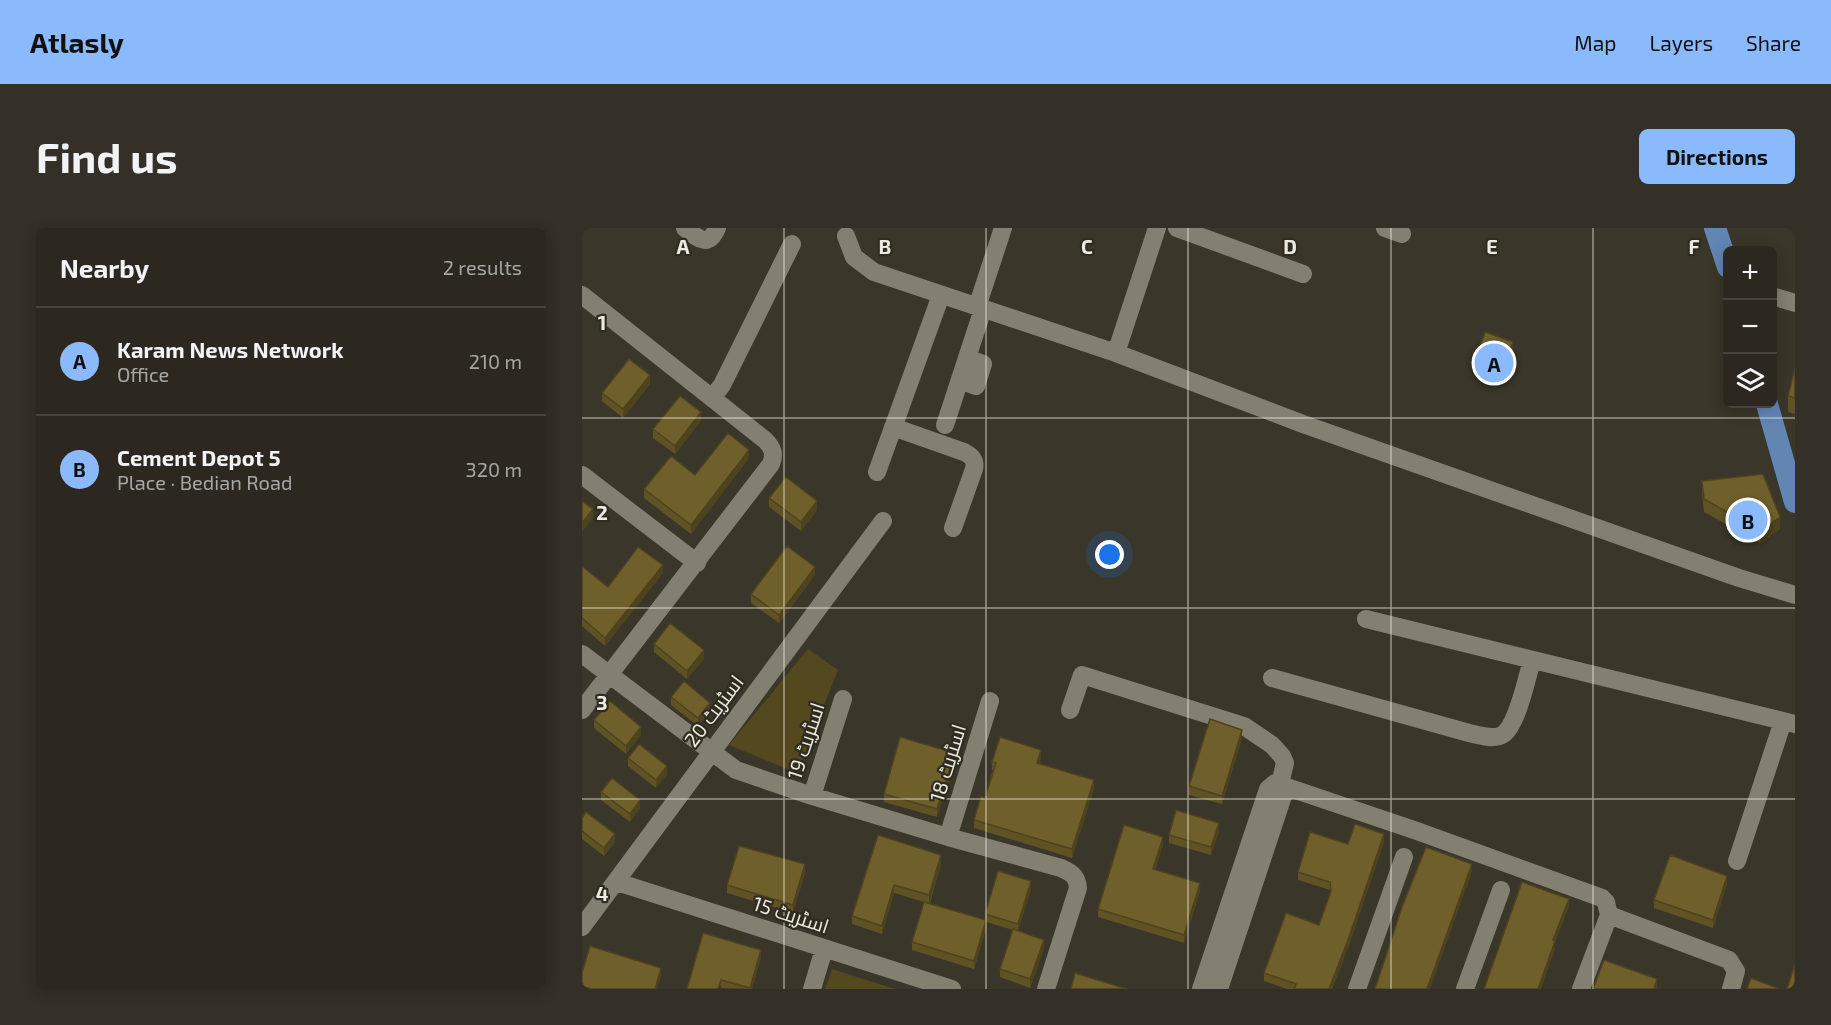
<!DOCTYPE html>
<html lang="en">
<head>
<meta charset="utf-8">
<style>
  :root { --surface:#2c281f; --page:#343028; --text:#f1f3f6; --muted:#a6a6a4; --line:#48443d; --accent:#8abafc }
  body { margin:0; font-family:"Exo 2",Cairo,sans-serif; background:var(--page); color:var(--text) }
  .controls { position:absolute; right:18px; top:18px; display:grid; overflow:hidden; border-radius:9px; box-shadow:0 3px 15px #0003 }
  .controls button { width:54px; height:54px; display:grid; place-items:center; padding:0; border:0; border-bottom:2px solid var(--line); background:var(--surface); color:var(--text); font:30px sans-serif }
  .you { position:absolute; left:528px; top:327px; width:21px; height:21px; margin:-15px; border:4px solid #fff; border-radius:50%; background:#1a73e8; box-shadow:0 0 0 9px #1a73e833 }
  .badge { display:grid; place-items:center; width:39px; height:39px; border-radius:50%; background:var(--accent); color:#111; font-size:20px; font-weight:700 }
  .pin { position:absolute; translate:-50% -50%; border:3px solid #fff; box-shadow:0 2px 6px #0006 }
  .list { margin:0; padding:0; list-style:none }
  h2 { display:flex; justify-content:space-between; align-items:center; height:78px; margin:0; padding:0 24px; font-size:26px }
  h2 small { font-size:20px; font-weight:400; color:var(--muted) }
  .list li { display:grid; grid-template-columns:39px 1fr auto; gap:18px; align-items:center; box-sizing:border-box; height:108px; padding:0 24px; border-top:2px solid var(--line) }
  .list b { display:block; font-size:22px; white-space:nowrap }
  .list p { margin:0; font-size:20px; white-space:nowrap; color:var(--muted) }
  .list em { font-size:20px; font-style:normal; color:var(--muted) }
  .icon { flex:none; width:33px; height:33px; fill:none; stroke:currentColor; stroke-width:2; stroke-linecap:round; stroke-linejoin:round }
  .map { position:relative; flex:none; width:1213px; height:761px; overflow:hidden; border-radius:9px }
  header { display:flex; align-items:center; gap:36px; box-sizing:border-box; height:84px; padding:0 30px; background:var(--accent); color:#111 }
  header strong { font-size:28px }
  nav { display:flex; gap:33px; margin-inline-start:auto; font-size:21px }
  .intro { display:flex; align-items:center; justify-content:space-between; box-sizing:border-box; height:144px; padding:0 36px }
  h1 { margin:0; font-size:42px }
  .button { padding:15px 27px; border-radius:9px; background:var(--accent); color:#111; font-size:21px; font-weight:700 }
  main { display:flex; gap:36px; padding:0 36px }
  aside { flex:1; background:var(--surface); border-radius:9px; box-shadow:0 3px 15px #0003 }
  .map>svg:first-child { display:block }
</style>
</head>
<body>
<header>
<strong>Atlasly</strong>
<nav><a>Map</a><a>Layers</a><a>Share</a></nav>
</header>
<div class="intro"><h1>Find us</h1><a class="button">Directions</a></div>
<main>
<aside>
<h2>Nearby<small>2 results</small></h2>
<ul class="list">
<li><span class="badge">A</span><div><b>Karam News Network</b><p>Office</p></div><em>210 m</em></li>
<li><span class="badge">B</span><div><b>Cement Depot 5</b><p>Place · Bedian Road</p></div><em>320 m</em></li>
</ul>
</aside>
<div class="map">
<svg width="1213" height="761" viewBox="0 0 1213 761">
  <rect width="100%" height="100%" fill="#3a3629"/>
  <path fill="#53481e" d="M 226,421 L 256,442 L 215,545 L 147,517 Z
    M 250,741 L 313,761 L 243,761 Z"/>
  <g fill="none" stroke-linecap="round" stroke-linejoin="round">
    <path stroke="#848071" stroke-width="18" d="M 103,0 C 116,10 126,21 135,0
      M 595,0 L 721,46
      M 803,0 L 820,6
      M 264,8 L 272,29 L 292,44 L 534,125 L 721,196 L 1157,350 L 1213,367
      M 0,67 L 183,212 C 191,220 193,226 189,236 L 0,482
      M 1190,68 L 1213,75
      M 395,79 L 421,0
      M 534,125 L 575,0
      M 378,152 L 394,158 L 401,136 L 385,130
      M 130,170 L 140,157 L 210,16
      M 363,197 L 401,81
      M 311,199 L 382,224 C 390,228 394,232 392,241 L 371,300
      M 295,244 L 359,67
      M 0,247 L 115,335
      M 784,391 L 1213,496
      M 0,426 L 154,542 L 230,568 L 366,609 L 479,640 C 490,645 495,648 496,660 L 464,761
      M 690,450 L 887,505 C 896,507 911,512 920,507 C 935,499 945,449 950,432
      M 488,482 L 500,447 L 662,498 L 690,517 L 700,528 L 703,535 L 698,556 L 703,561 L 702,565 L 637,761
      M 230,568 L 261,471
      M 366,609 L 408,473
      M 1155,633 L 1201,493
      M 35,654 L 370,761
      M 1027,687 L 1147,732 L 1154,743 L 1149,761
      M 0,699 L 301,293
      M 230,761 L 242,721
      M 619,761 L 686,561 L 693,555 L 835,603 L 1020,670 L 1024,674 L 1027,687 L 999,761
      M 775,761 L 822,629
      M 883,761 L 919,662"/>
    <path stroke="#6186b4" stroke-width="22" d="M 1133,0 L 1146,39
      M 1185,176 L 1213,274"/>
  </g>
  <path fill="#5f5325" d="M 931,126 L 921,154 L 893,144 L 893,132 Z
    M 1213,140 L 1213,186 L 1206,184 L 1206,168 Z
    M 68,156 L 41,190 L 20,173 L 20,165 Z
    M 119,193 L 93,226 L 71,210 L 71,201 Z
    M 167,230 L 109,306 L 62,270 L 62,261 Z
    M 1120,253 L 1198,301 L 1178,315 L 1122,284 L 1120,265 Z
    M 187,270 L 235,282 L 219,303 L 187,279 Z
    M 0,340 L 26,359 L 81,345 L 23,418 L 0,398 Z
    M 233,347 L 197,395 L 169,375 L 169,366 Z
    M 72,416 L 122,431 L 105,451 L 72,424 Z
    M 89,469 L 128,483 L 116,498 L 89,477 Z
    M 12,492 L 59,507 L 44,526 L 12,500 Z
    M 660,510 L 640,576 L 607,567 L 607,558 Z
    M 46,530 L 85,546 L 74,560 L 46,538 Z
    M 459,530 L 457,535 L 512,560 L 490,630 L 392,600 L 392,592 L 403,570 L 411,542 L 410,542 L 410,534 Z
    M 373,534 L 355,589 L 302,574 L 302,566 Z
    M 19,564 L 58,580 L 48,594 L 19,572 Z
    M 0,590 L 33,614 L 22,628 L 0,611 Z
    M 637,603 L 629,627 L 587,615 L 587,607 Z
    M 296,607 L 359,636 L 348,675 L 403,692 L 403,686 L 449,661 L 436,703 L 462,720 L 448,760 L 418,749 L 418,741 L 431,702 L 404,694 L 404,701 L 392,741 L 330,722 L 330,714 L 342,674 L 312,665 L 300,706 L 270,696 L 270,688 Z
    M 802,614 L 767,717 L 750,761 L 705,761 L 682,753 L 682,745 L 737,697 L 748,665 L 748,662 L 716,652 L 716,644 L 766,616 Z
    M 581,617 L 573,642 L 618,663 L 602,715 L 516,689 L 516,681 Z
    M 223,645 L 211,685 L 145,665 L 145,657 Z
    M 1145,656 L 1131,700 L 1072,680 L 1072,672 Z
    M 121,705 L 179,730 L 170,761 L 139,760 Z"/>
  <path fill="#4e431e" d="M 931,114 L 931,126 L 921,154 L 921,142 Z
    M 68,147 L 68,156 L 41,190 L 41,181 Z
    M 119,184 L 119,193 L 93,226 L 93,218 Z
    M 167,222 L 167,230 L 109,306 L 109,297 Z
    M 235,273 L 235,282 L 219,303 L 219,294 Z
    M 11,281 L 11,290 L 0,304 L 0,295 Z
    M 1198,289 L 1198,301 L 1178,315 L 1178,303 Z
    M 81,337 L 81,345 L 23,418 L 23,410 Z
    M 233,339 L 233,347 L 197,395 L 197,387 Z
    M 122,422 L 122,431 L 105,451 L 105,443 Z
    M 128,475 L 128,483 L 116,498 L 116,490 Z
    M 59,499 L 59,507 L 44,526 L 44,518 Z
    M 660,502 L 660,510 L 640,576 L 640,568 Z
    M 459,522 L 459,530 L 455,543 L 455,535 Z
    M 373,525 L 373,534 L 355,589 L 355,581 Z
    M 85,538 L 85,546 L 74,560 L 74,552 Z
    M 512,552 L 512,560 L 490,630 L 490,621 Z
    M 58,572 L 58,580 L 48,594 L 48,586 Z
    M 637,595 L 637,603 L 629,627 L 629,619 Z
    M 33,606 L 33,614 L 22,628 L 22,620 Z
    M 802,606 L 802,614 L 767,717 L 750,761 L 747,761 Z
    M 581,609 L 581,617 L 571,650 L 571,641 Z
    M 359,627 L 359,636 L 347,676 L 347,667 Z
    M 223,636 L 223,645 L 211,685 L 211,677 Z
    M 890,636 L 890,644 L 848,761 L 845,761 Z
    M 1145,648 L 1145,656 L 1131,700 L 1131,692 Z
    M 449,653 L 449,661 L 436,704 L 436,696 Z
    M 618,655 L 618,663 L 602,715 L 602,707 Z
    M 312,657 L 312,665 L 300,706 L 300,698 Z
    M 987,671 L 987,679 L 973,715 L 973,721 L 959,761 L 956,761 L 971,712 Z
    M 404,692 L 404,701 L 392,741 L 392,733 Z
    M 462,712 L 462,720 L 448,760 L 448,751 Z
    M 179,722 L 179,730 L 170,761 L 168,761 Z
    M 79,740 L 79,748 L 75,761 L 73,761 Z
    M 1075,751 L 1075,761 L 1072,761 Z"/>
  <path fill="#6f602b" stroke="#4e431e" stroke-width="1.5" d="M 903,104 L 931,114 L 921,142 L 893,132 Z
    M 47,131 L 68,147 L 41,181 L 20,165 Z
    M 1213,140 L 1213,170 L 1206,168 Z
    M 98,168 L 119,184 L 93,218 L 71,201 Z
    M 146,205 L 167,222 L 109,297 L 62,261 L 89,228 L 113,247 Z
    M 1181,246 L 1198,289 L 1178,303 L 1122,271 L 1120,253 Z
    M 204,249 L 235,273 L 219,294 L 187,270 Z
    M 0,273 L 11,281 L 0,295 Z
    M 205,318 L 233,339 L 197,387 L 169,366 Z
    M 56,319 L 81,337 L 23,410 L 0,390 L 0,340 L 1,339 L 26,359 Z
    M 88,395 L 122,422 L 105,443 L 72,416 Z
    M 102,453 L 128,475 L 116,490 L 89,469 Z
    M 28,473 L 59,499 L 44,518 L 12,492 Z
    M 628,491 L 660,502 L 640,568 L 607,558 Z
    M 318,509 L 373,525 L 355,581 L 302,566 Z
    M 418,509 L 459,522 L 455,535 L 512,552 L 490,621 L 392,592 L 399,568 L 403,570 L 414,535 L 410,534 Z
    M 57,516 L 85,538 L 74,552 L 46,530 Z
    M 30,550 L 58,572 L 48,586 L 19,564 Z
    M 594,582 L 637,595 L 629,619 L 587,607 Z
    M 4,584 L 33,606 L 22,620 L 0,603 L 0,590 Z
    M 773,596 L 802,606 L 767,709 L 747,761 L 712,761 L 714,756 L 682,745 L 704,685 L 737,697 L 749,663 L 748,654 L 716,644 L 728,604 L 766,616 Z
    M 542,597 L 581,609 L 571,641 L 618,655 L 602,707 L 516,681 Z
    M 296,607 L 359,627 L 347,667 L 312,657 L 300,698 L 270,688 Z
    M 157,618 L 223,636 L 211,677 L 145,657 Z
    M 844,619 L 890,636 L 845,761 L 793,761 L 820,679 Z
    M 1088,627 L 1145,648 L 1131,692 L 1072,672 Z
    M 416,643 L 449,653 L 436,696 L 403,686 Z
    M 940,654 L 987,671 L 971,712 L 973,713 L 956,761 L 902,761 Z
    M 342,674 L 404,692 L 392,733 L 330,714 Z
    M 431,701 L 462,712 L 448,751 L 418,741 Z
    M 121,705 L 179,722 L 168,760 L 139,752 L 136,761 L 105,761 Z
    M 8,718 L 79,740 L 73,761 L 9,761 L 0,758 L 0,745 Z
    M 1022,732 L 1075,751 L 1072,761 L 1011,761 Z
    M 1213,736 L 1213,761 L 1205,761 Z
    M 493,745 L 545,761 L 489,761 Z
    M 1169,750 L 1198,761 L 1165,761 Z"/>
  <path fill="none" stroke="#eceae2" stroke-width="1.5" stroke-opacity="0.55" d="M 202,0 L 202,761M 404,0 L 404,761M 606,0 L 606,761M 809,0 L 809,761M 1011,0 L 1011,761M 0,190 L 1213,190M 0,380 L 1213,380M 0,571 L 1213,571"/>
  <g text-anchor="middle" stroke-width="4.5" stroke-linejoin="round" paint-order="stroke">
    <g font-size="20" fill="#eceae2" stroke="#302c1f">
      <text transform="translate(132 483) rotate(-53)" y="7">اسٹریٹ 20</text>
      <text transform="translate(224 513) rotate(-72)" y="7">اسٹریٹ 19</text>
      <text transform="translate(366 535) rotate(-73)" y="7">اسٹریٹ 18</text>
      <text transform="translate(209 687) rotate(18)" y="7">اسٹریٹ 15</text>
    </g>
  </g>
  <g font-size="20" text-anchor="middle" font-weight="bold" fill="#eceae2" stroke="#302c1f" stroke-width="4.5" stroke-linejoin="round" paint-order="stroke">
    <text x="101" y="26">A</text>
    <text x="303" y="26">B</text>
    <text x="505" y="26">C</text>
    <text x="708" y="26">D</text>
    <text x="910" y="26">E</text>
    <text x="1112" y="26">F</text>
    <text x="20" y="102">1</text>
    <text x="20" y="292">2</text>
    <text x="20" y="482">3</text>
    <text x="20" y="673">4</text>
  </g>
</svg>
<div class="controls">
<button>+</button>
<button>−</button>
<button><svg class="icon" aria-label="layers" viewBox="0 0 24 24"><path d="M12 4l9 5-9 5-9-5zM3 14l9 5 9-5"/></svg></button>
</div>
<div class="you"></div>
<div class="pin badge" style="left:912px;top:135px">A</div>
<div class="pin badge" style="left:1166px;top:292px">B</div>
</div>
</main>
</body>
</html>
